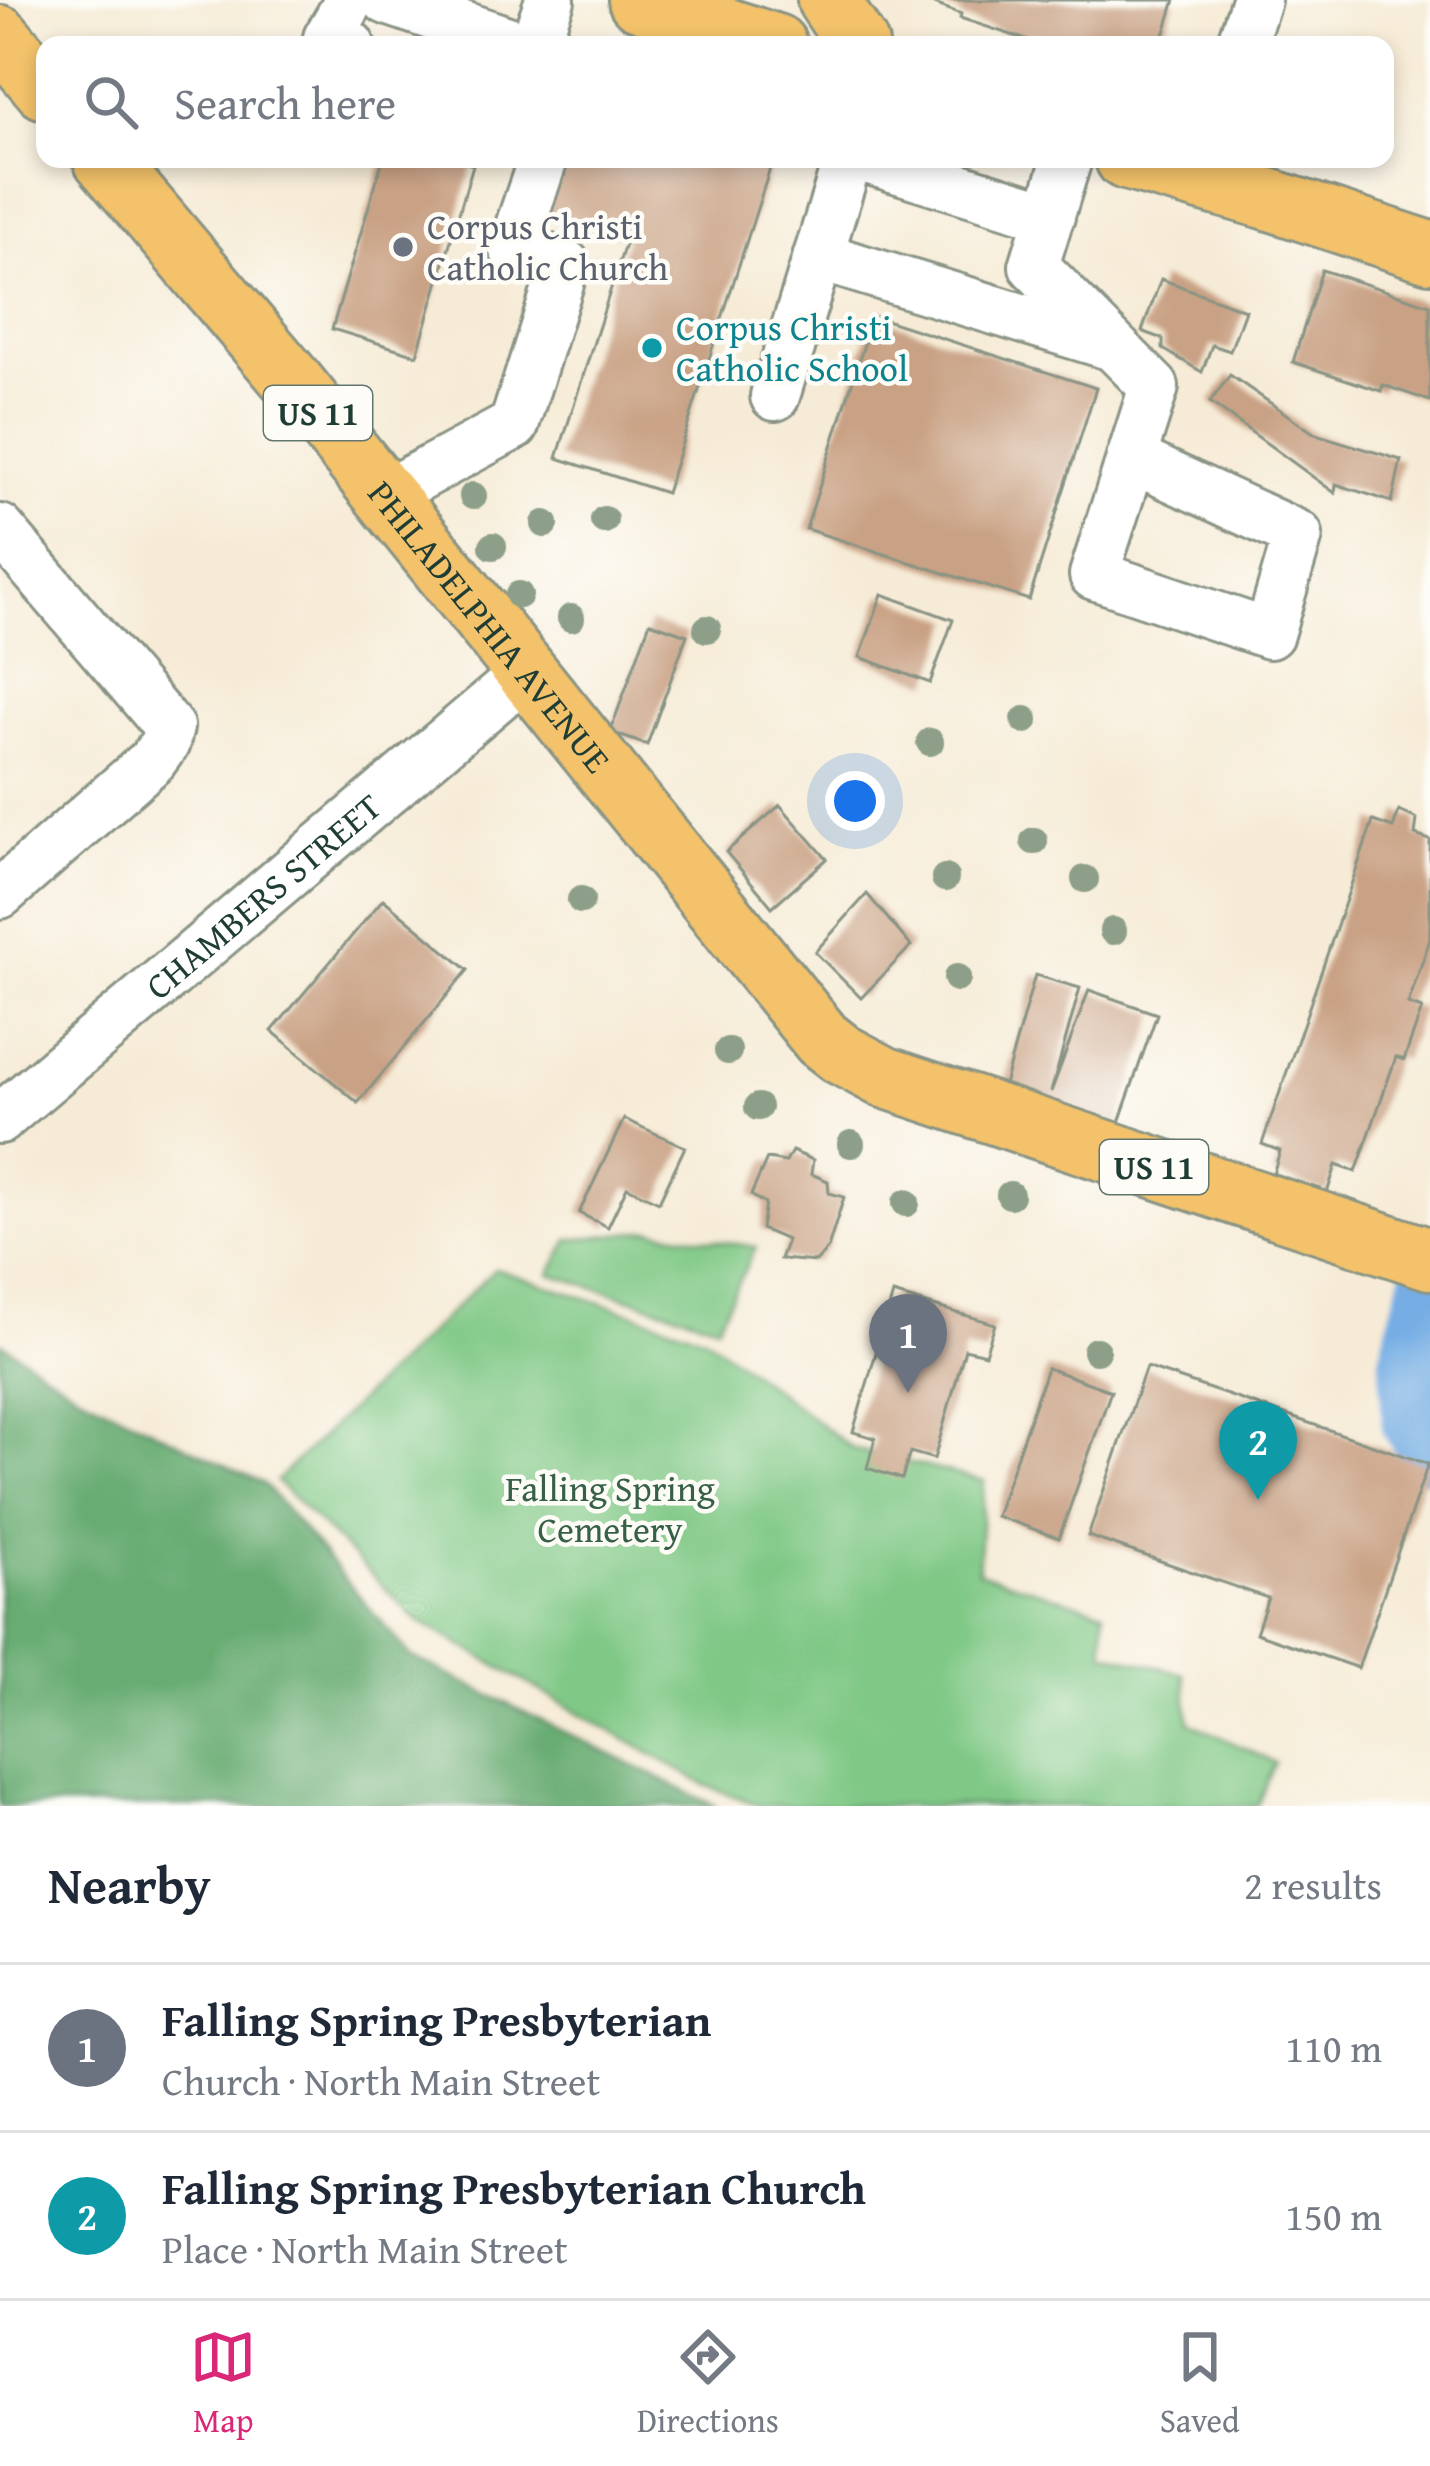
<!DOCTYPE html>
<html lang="en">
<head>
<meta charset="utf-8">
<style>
  :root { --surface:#fff; --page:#f6f6f7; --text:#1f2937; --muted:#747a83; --line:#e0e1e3; --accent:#db2777 }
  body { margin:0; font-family:"Gentium Book Plus",serif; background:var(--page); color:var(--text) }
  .you { position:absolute; left:855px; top:801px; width:42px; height:42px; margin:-30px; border:9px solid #fff; border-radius:50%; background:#1a73e8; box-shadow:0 0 0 18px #1a73e833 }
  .badge { display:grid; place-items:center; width:78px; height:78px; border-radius:50%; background:var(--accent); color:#fff; font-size:39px; font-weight:700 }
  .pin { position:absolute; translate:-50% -99px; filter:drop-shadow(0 3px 6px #0008) }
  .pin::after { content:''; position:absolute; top:63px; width:42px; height:36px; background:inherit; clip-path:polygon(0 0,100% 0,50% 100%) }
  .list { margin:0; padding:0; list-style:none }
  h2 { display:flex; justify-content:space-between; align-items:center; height:156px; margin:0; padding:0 48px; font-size:51px }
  h2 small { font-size:39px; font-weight:400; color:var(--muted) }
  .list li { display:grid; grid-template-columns:78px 1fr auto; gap:36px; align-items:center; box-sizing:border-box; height:168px; padding:0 48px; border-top:3px solid var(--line) }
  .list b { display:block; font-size:45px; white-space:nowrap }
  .list p { margin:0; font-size:39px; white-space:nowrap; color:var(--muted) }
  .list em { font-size:39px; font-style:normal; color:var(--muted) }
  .icon { flex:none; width:66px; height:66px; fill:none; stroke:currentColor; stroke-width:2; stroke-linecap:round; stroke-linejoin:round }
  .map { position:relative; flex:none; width:1430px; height:1806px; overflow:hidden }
  .search { position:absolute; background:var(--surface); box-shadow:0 6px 18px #0003; left:36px; right:36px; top:36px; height:132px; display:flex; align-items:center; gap:30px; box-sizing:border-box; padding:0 42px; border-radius:24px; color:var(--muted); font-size:45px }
  .sheet { height:492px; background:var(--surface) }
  nav { display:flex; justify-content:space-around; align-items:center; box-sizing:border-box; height:168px; border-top:3px solid var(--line); background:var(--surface); font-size:33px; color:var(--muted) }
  nav a { display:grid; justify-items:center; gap:6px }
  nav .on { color:var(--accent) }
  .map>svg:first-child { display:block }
</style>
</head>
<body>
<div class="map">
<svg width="1430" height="1806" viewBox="0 0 1430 1806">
  <rect width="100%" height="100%" fill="#fdfcf7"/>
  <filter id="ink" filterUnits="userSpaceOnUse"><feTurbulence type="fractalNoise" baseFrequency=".00833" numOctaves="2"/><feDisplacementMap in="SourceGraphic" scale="24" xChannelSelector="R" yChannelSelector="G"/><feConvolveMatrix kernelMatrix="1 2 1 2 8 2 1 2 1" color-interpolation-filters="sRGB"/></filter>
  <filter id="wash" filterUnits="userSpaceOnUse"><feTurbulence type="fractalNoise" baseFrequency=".004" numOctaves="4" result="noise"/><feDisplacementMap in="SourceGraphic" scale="48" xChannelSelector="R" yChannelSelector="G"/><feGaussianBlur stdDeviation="2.7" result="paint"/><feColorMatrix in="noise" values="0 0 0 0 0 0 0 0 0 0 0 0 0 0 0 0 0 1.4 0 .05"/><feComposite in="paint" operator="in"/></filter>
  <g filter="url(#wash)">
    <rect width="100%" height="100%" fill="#f6ebd6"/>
    <path fill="#7fc885" stroke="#4f825c" stroke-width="3" d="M 651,1230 L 756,1247 L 717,1325 L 550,1274 L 569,1240 Z
      M 495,1269 L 704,1336 L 853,1449 L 984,1481 L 978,1572 L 1104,1611 L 1104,1652 L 1184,1674 L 1190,1722 L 1275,1763 L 1257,1806 L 762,1806 L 707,1786 L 417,1620 L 276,1481 Z"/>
    <path fill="#67ac72" stroke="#437453" stroke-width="3" d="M 0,1342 L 76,1392 L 264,1484 L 410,1656 L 716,1806 L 0,1806 Z"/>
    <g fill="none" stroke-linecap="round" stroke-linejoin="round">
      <path stroke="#74ade4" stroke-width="63" d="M 1430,1286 L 1411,1359 L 1413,1423 L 1430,1450"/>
    </g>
    <g id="blocks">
      <path fill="#c9a184" d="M 924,0 L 1175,0 L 1161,45 L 1042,45 L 960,18 L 961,14 Z
        M 383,159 L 455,159 L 473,165 L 417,355 L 332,329 Z
        M 562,159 L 773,159 L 666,493 L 557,458 L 627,238 L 545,212 Z
        M 1322,270 L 1430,305 L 1430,401 L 1383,385 L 1381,391 L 1293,362 Z
        M 1161,279 L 1245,310 L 1230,351 L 1212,345 L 1202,372 L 1163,349 L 1163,339 L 1142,331 Z
        M 873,316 L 1096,388 L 1029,600 L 806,529 Z
        M 1230,375 L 1315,434 L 1401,460 L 1392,502 L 1336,484 L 1335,493 L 1210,402 Z
        M 882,594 L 953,620 L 930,683 L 860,657 Z
        M 650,622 L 687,635 L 647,745 L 610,732 Z
        M 780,805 L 827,859 L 772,907 L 726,852 Z
        M 1399,811 L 1417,819 L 1415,835 L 1430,840 L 1430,939 L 1408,1004 L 1422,1009 L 1404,1060 L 1396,1057 L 1356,1172 L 1336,1165 L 1327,1193 L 1273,1174 L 1280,1151 L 1262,1144 L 1373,821 L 1393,828 Z
        M 867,894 L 911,946 L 861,998 L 815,952 Z
        M 383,899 L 468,970 L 358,1103 L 272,1031 Z
        M 1035,975 L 1080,988 L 1051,1092 L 1089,990 L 1157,1014 L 1117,1128 L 1003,1088 Z
        M 624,1119 L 685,1147 L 659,1202 L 627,1187 L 608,1227 L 579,1213 Z
        M 792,1151 L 813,1160 L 811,1174 L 828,1181 L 829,1193 L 844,1197 L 828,1248 L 816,1262 L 780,1259 L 787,1240 L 761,1229 L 765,1204 L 751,1195 L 767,1159 L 786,1162 Z
        M 893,1294 L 995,1324 L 985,1354 L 965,1349 L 934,1459 L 910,1452 L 902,1479 L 867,1468 L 875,1438 L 853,1432 Z
        M 1146,1367 L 1428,1464 L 1358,1668 L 1256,1633 L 1268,1598 L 1088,1536 Z
        M 1047,1368 L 1111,1391 L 1059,1538 L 996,1516 Z"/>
    </g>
  </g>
  <g filter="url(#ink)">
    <use href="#blocks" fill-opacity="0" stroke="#8a9485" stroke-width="3"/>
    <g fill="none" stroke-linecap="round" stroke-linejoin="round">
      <defs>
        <g id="minor">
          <path d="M 387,0 L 519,45"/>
          <path d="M 350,45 L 328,38 L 350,0"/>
          <path d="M 534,45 L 550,0"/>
          <path d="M 1241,45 L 1256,0"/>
          <path d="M 867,159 L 1050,216"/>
          <path d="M 1067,159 L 1034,266 L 1154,387 L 1094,575 L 1269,634 L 1298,535 L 1131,458"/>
          <path d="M 818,256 L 1106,344"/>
          <path d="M 775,396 L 848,159"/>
          <path d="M 384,495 L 514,425 L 565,264 L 513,247 L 543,159"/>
          <path d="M 0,529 L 169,727 L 165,743 L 152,761 L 0,894"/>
          <path id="s1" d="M 0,1119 L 526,673"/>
        </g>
        <g id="major">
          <path d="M 639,0 L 776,45"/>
          <path d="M 828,0 L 858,45"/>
          <path d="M 0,36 L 45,89"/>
          <path id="s2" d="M 104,159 L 293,382 L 822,1039 L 841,1054 L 884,1077 L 1430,1259"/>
          <path d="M 1126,159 L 1265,198 L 1430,252"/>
        </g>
      </defs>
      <use href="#minor" stroke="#8a9485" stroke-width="54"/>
      <use href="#major" stroke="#8a9485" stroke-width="66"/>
      <use href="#minor" stroke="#fff" stroke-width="48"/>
      <use href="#major" stroke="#f3c26a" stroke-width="60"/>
    </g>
    <g fill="#8d9f88">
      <circle cx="473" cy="496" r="14"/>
      <circle cx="604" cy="520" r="14"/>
      <circle cx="545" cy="524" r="14"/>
      <circle cx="493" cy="546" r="14"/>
      <circle cx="519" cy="595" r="14"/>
      <circle cx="571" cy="618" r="14"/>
      <circle cx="707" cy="629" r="14"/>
      <circle cx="1025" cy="720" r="14"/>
      <circle cx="930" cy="742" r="14"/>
      <circle cx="1034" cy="841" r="14"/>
      <circle cx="945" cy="878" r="14"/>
      <circle cx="1085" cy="879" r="14"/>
      <circle cx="581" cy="900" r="14"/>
      <circle cx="1113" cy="931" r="14"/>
      <circle cx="957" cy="978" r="14"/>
      <circle cx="728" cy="1051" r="14"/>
      <circle cx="758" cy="1107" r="14"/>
      <circle cx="851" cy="1144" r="14"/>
      <circle cx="1010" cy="1195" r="14"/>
      <circle cx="906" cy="1203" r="14"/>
      <circle cx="1096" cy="1351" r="14"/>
    </g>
  </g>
  <circle fill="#6b7280" stroke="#fdfcf7" stroke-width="4.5" cx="403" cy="247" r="12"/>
  <circle fill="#0f9aa8" stroke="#fdfcf7" stroke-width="4.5" cx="652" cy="348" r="12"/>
  <g text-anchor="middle" stroke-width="9" stroke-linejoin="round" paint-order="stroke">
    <g fill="#fdfcf7" stroke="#62766e" stroke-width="3">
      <rect x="264" y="386" width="108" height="54" rx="9"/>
      <rect x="1100" y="1140" width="108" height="54" rx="9"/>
    </g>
    <g font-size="33" font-weight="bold" fill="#1f3d34">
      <text x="318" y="425">US 11</text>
      <text x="1154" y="1179">US 11</text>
    </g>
    <g font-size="36" fill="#5b616d" stroke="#fdfcf7" text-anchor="start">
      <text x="427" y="239">Corpus Christi<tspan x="427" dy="41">Catholic Church</tspan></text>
    </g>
    <g font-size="36" fill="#0d838f" stroke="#fdfcf7" text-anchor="start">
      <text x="676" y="340">Corpus Christi<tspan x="676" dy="41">Catholic School</tspan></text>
    </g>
    <g font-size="36" fill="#1f3d34" stroke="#fdfcf7">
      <text dy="13" stroke="none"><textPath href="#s2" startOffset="606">PHILADELPHIA AVENUE</textPath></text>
      <text dy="13" stroke="none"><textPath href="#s1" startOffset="345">CHAMBERS STREET</textPath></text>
    </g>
    <g font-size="36" fill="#376048" stroke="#fdfcf7">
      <text x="610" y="1501">Falling Spring<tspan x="610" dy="41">Cemetery</tspan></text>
    </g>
  </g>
</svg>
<div class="you"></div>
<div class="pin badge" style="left:908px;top:1393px;background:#6b7280">1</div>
<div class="pin badge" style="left:1258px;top:1500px;background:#0f9aa8">2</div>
<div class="search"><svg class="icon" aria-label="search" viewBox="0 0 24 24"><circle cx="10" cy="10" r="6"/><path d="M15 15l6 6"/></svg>Search here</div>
</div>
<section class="sheet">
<h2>Nearby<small>2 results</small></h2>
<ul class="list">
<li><span class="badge" style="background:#6b7280">1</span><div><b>Falling Spring Presbyterian</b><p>Church · North Main Street</p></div><em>110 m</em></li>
<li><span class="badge" style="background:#0f9aa8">2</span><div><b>Falling Spring Presbyterian Church</b><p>Place · North Main Street</p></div><em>150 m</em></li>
</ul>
</section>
<nav>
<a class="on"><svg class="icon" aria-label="map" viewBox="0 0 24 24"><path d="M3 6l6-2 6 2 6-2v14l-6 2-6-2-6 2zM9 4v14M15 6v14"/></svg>Map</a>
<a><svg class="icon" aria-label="directions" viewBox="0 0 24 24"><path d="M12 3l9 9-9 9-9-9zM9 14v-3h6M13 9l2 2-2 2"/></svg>Directions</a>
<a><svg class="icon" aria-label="saved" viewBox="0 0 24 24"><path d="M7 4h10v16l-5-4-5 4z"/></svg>Saved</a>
</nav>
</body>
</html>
